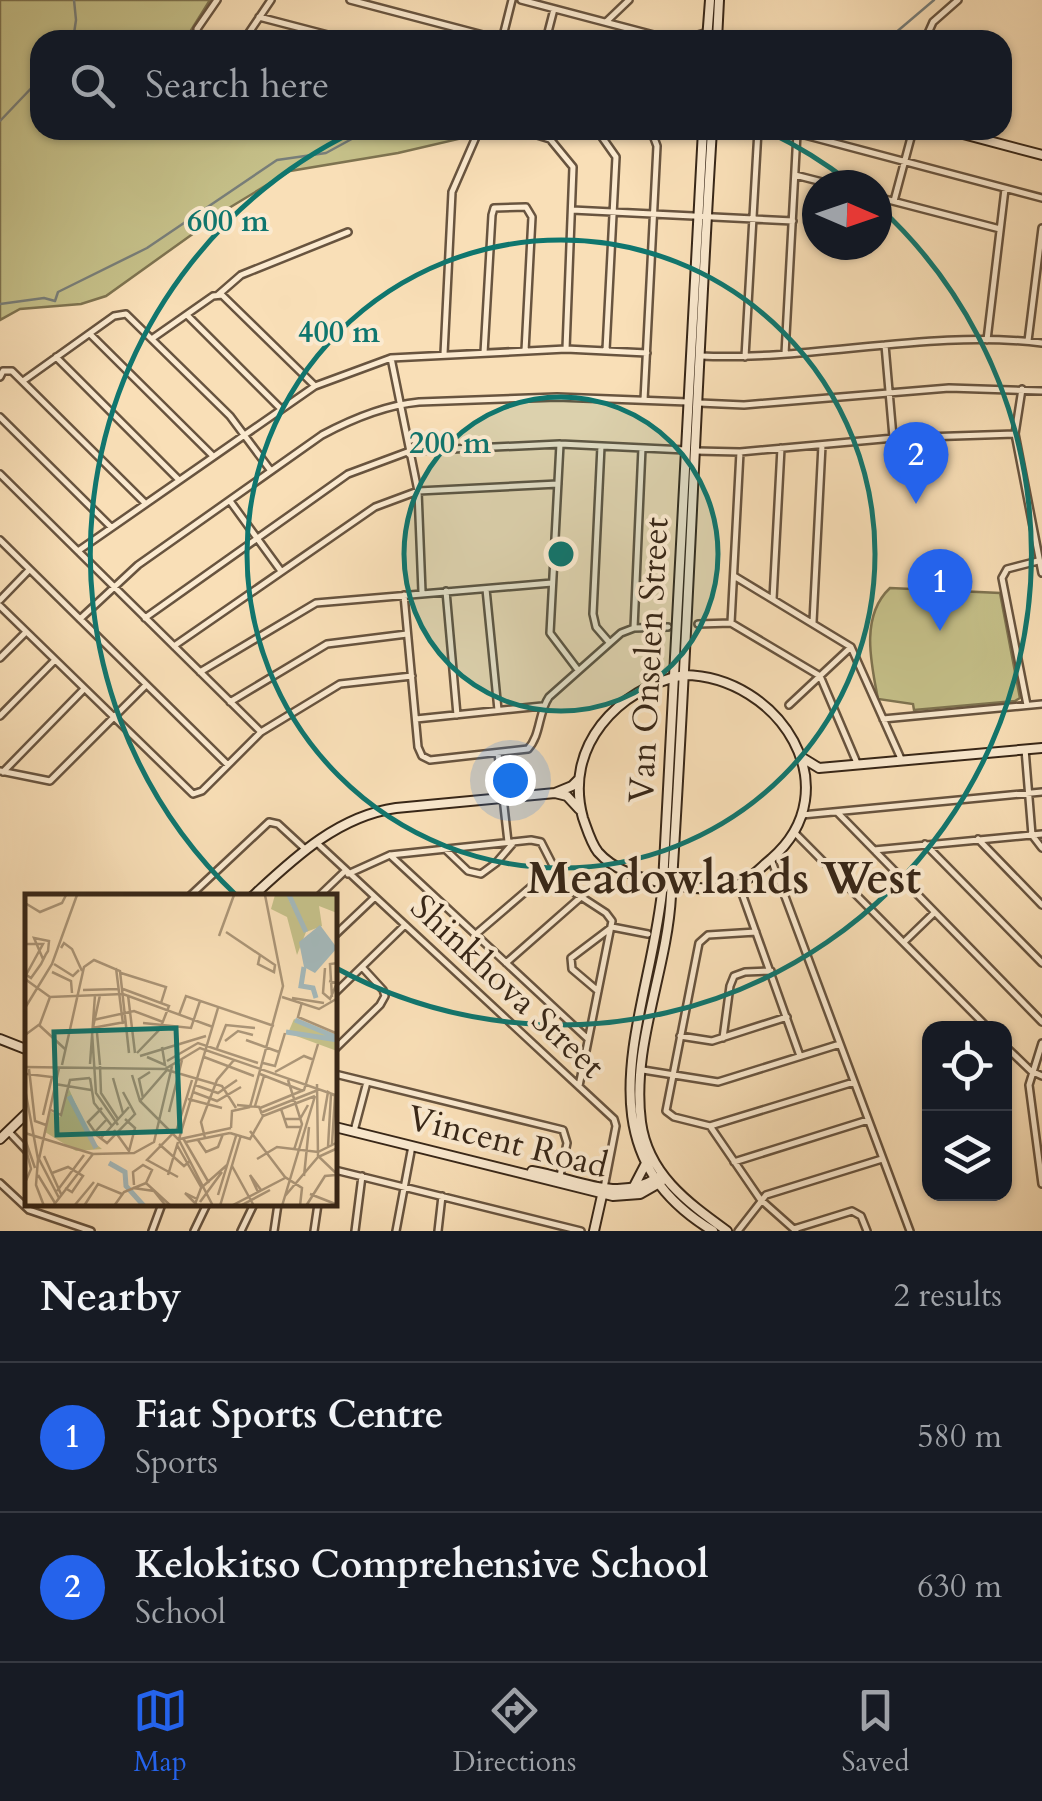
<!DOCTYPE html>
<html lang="en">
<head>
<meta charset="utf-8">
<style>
  :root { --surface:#171b24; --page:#242831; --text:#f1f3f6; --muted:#9ea1a6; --line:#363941; --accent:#2563eb }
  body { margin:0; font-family:Cardo,serif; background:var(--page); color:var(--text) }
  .controls { position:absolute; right:30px; bottom:30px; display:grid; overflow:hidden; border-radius:20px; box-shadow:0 2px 8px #0004 }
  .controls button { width:90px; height:90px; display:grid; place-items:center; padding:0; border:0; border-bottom:2px solid var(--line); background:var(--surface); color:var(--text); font:50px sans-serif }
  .compass { position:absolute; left:802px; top:170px; width:90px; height:90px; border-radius:50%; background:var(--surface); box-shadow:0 2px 8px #0004; rotate:92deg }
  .you { position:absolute; left:510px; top:780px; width:35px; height:35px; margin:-25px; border:8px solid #fff; border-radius:50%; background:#1a73e8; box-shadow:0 0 0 15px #1a73e833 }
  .badge { display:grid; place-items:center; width:65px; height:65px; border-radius:50%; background:var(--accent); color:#fff; font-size:32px; font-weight:700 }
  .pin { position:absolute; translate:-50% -82px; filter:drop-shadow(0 2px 5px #0008) }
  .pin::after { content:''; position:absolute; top:52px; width:35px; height:30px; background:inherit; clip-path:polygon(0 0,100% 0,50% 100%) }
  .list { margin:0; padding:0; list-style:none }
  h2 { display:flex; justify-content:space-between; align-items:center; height:130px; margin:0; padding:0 40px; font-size:42px }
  h2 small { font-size:32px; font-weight:400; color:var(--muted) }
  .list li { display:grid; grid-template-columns:65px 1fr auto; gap:30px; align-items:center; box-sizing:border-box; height:150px; padding:0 40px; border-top:2px solid var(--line) }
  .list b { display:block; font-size:38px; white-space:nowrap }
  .list p { margin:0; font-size:32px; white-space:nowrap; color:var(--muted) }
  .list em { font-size:32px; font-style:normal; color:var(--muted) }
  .icon { flex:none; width:55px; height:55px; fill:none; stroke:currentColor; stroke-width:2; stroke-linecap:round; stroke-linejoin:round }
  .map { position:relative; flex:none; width:1042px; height:1231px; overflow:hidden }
  .search { position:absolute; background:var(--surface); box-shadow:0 2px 8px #0004; left:30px; right:30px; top:30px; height:110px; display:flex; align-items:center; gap:25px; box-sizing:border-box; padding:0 35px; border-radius:30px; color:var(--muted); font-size:38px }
  .sheet { height:430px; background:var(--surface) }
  nav { display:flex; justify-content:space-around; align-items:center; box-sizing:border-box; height:140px; border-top:2px solid var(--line); background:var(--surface); font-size:28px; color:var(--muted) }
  nav a { display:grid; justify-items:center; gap:5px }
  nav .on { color:var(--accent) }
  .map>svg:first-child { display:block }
</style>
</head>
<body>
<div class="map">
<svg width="1042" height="1231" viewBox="0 0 1042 1231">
  <rect width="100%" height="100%" fill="#f9dfb7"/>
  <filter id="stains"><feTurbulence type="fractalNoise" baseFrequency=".002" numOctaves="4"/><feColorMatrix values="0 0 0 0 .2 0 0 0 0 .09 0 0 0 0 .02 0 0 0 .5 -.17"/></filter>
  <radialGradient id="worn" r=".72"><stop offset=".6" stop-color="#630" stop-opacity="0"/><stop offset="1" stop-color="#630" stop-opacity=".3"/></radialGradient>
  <path fill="#c5c089" stroke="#7e7350" stroke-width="2.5" d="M 0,0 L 210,0 L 185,40 L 40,40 L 40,130 L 472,130 L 467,137 L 398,153 L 290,171 L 229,208 L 106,296 L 81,304 L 20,309 L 0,320 Z
    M 890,588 L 1000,593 L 1020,698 L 1015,701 L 914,710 L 913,704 L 878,699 C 871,663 860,616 890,588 Z"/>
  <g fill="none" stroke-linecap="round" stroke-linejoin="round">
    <path stroke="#787e79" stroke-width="2.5" d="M 73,40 L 76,20 L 74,0
      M 887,40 L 934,0
      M 0,121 L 40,79
      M 0,304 L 44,298 L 55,301 L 58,292 L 147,248 L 277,160 L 326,153 L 359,135 L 422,130"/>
    <defs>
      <path id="street" d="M 350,0 L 502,40 L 512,0
        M 521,0 L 669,39 L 684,39 L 708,32
        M 259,17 L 347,40
        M 606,22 L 629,0
        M 200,40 L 197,29 L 217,0
        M 244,40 L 271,0
        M 546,40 L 554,9
        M 925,40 L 933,22 L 958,0
        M 521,130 L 550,139 L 573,167 L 566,349
        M 597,130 L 616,157 L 606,350
        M 797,133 L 1042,198
        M 795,175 L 834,185
        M 877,197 L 1000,229
        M 894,201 L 913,130
        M 572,210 L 793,221
        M 218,295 L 241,275 L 348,232
        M 187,315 L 280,408
        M 90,334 L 212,455
        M 153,338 L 213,296 L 222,295 L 314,385
        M 987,340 L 1005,189
        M 1028,341 L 1042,228
        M 885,345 L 893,437
        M 484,353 L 492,215 L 494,208 L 526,207 L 532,217 L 525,351
        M 444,354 L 452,192 L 479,130
        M 785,354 L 797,133
        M 701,356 C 815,361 928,329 1042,343
        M 56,357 L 178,479
        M 745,357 L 758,130
        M 391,358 L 418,491 L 422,592
        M 0,377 L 3,371 L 12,371 L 144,502
        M 23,381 L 114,316 L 126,314 L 230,416 L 271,471
        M 1022,389 L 1015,434 L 1042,573
        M 644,400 L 657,146 L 651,130
        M 699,403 L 744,405 L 949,388 L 1042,391
        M 0,417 L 111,527
        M 560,444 L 550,633 L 578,670
        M 601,446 L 593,614 L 596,627 L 609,642
        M 696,451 L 740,452 L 894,438 L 1015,434
        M 0,474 L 261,732
        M 230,501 L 281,571
        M 0,540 L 228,765
        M 78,551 L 315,386 L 391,358 L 566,349 L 647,353
        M 734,576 L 851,647 L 902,761
        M 486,589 L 498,710
        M 446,591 L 457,715
        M 404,595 L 418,747 L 422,756 L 430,760 L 528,749 C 541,735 538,713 549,697 L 621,633 L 634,628 L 668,627
        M 773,599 L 781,448
        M 0,600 L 29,570
        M 0,606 L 193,794 L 202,791 L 261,732 L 340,684 L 412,676
        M 145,618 L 348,474 L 410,451 L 560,444 L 686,450
        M 80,619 L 138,565 L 322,435 C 350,420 387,405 419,402 L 557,397 L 688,402
        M 813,622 L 822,445
        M 731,623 L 740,452
        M 698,624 L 731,623 L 820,676 L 857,763
        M 634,628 L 642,448
        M 174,646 L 375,507 L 418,491 L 558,484
        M 0,658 L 26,632
        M 200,672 L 316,603 L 552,583
        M 230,702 L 327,644 L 407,634
        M 789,705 L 851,647
        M 1027,705 L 1002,578 L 1007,569 L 1038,561
        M 0,716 L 55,660
        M 416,719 L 542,706
        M 883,719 L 1042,704
        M 1025,749 L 1032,835 L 1042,848
        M 498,753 L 508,842
        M 0,771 L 50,781 L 146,685
        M 3,772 L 84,689
        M 837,812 L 1042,1022
        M 802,815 L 1042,792
        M 796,834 L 988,1028
        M 978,839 L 1042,905
        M 317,843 L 614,1119 L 616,1126 L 604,1188
        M 925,844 L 1042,963
        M 445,849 L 468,871 L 481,874 L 496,863 L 514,842
        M 874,850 L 1042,834
        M 390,855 L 588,1039
        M 771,859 L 910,1231
        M 348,874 L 390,855 L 531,840 L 541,842 L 563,885 L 606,913 L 612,921 L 579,1086
        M 739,885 L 800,1056
        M 190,896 L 269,822 L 278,824 L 304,848
        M 319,896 L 345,871
        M 756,932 L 708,935 L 699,943 L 666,1111 L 674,1117 L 710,1126 L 854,1082
        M 476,934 L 553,868
        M 335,935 L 375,897
        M 904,942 L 934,913
        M 506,963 L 581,897
        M 598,991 L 572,969 L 571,958 L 612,927 L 648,934
        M 335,993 L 405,925
        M 680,1036 L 712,1041 L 787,1017
        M 723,1038 L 730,986 L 734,976 L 745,972 L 771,971
        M 1042,1043 L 1029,1085 L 1042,1184
        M 1004,1045 L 1031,1071 L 1042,1076
        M 335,1049 L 380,1005 L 385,996 L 383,990 L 362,967
        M 643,1070 L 718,1082 L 840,1044
        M 335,1074 L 563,1130 L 567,1143 L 560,1176
        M 710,1126 L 760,1199 L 796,1231
        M 354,1131 L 367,1082
        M 9,1132 L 28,1152
        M 734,1162 L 868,1120
        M 335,1170 L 581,1231
        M 0,1183 L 29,1210 L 91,1231
        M 794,1229 L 852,1211 L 861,1216 L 867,1231
        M 152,1231 L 162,1204
        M 194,1231 L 207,1204
        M 241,1231 L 254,1204
        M 274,1231 L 278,1204
        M 314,1231 L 318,1204
        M 355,1231 L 362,1176
        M 396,1231 L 412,1146
        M 438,1231 L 442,1196
        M 738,1231 L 766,1195 L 882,1159"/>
      <path id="secondary" d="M 707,40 L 710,0
        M 717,40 L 719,0
        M 703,130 L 663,883 C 652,1011 572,1146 713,1231
        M 712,130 C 696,385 688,641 671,896 C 667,971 631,1046 641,1122 C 648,1174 687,1202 727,1231
        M 948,130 L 1042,155
        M 684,675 C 779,676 852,789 771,859 C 760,868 748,882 734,886 C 715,891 693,888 674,885 C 649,881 616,873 598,852 C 591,843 587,829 583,818 C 563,747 618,688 684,675 Z
        M 801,757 L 819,768 L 1042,748
        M 555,793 L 567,796 L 579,809
        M 253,896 C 294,858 338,816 396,808 L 555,793 L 572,786 L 579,779
        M 0,1039 L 28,1050
        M 335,1127 L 613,1196 L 640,1194 L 661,1182
        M 0,1139 L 28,1112
        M 532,1171 C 575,1178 617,1204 658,1177
        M 632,1190 L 645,1165
        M 594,1231 L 603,1191"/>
    </defs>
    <use href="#street" stroke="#68543f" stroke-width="10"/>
    <use href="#secondary" stroke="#372617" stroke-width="12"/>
    <use href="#street" stroke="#fbead0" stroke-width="5"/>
    <use href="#secondary" stroke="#fbead0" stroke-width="8"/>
  </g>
  <circle cx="561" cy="554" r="157" fill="#0f766e" fill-opacity=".12"/>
  <g fill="none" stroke="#0f766e" stroke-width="5">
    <circle cx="561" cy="554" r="157"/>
    <circle cx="561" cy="554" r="314"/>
    <path d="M237 896A471 471 0 0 1 355 131M767 131A471 471 0 0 1 851 183M879 207A471 471 0 0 1 336 968"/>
  </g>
  <g text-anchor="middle" stroke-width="8" stroke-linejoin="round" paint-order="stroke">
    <g font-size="35" fill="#372617" stroke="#fbead0">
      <text transform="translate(648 660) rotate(-87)" y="12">Van Onselen Street</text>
      <text transform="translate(508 986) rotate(43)" y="12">Shinkhova Street</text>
      <text transform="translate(508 1141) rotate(14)" y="12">Vincent Road</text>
    </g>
    <g font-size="45" font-weight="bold" fill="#372617" stroke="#fbead0">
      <text x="724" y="893">Meadowlands West</text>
    </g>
  </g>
  <g transform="translate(25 894)">
    <rect width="312" height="312" fill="#f9dfb7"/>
    <path d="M 250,1 L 262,1 L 267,13 L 265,1 L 312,1 L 312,19 L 294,12 L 297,32 L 281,38 L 272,61 L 262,23 L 246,15 ZM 269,125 L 312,144 L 312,157 L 263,139 ZM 44,195 L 67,247 L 77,255 L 51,257 L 20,238 L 25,217 L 35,223 Z" fill="#c5c089"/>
    <path d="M 295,31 L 312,54 L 290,79 L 279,73 L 274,48 Z" fill="#a4b9bb"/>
    <path fill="none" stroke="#a4b9bb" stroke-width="5" d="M 264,1 L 281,38M 279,73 L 276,92 L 288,94 L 291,104M 270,126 L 313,144M 261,138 L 313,146M 44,202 L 71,254M 84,269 L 100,278 L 101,292 L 119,312"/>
    <path fill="none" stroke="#ab9577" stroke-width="2.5" d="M 0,9 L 15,18 L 37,9 L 41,1M 201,38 L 250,71 L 249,78 L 233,70 L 235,61M 194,42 L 209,1M 0,50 L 18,50 L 1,81M 36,54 L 39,49 L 47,55 L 57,77M 29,70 L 48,82 L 54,76M 91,74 L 98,130M 300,74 L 298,99 L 305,105 L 312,89 L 304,87M 27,78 L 46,87 L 47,99M 96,79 L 141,93 L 136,109M 0,80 L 6,84 L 16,70 L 21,60 L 23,57 L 24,47 L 9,44 L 18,65M 0,85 L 25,103 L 98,100 L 188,133M 98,95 L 144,112 L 135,135 L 112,159M 58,96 L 93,95M 75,101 L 67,138 L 71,199 L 93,231M 103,101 L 110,159M 257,103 L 294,115 L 313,104M 307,103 L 305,70 L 313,69M 267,104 L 299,109M 277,108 L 273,123 L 313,140M 0,114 L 27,70 L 52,1M 154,121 L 161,102 L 249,132M 68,126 L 109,117 L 138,128M 118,129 L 166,134 L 175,107M 14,131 L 40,155M 67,134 L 100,128M 72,139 L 75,171M 0,141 L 15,130 L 25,103M 221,146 L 254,158M 200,147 L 213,137 L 228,141M 192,154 L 201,131 L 230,134M 115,162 L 181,142M 122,163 L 140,171 L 137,153M 179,163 L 229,182M 142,167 L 173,149 L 233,169M 238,169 L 250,172 L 260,139M 65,170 L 70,101M 37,171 L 59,73 L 69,66 L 95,77 L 104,159M 75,172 L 76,199 L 93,225M 0,173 L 140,175 L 175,154 L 313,202M 34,174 L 14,265 L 34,304M 4,175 L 10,227 L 21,231M 250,178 L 279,162 L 289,166M 2,180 L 27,183 L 18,221M 235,180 L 278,197M 107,181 L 115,207 L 154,246 L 188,312M 65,184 L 69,209 L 87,232M 88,184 L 98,219M 263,186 L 277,230 L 269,256M 30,190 L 66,196M 292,190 L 293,262 L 313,281M 170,191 L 193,199 L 212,186M 0,195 L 13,265 L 11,291 L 19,312M 168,198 L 192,207 L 216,193M 118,204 L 114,185 L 125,178M 163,205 L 197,214M 115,207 L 142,176 L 197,192 L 211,214M 230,212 L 239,182M 225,213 L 258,92 L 240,1M 235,214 L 279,196 L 293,150M 312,214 L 312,248M 24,215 L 36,221 L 45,186 L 65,184M 256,215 L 262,233 L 276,233M 144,218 L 157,166M 235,219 L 293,196M 238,222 L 290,202M 82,225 L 69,239 L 82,249 L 110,220 L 98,198M 260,225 L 275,225 L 283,211M 298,227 L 303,198 L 310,202 L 307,250M 206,234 L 207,217 L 225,213M 89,236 L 104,257 L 110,234 L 100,225M 225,237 L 260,283 L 277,294 L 275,312M 70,238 L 63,228 L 77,214M 0,239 L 68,260M 205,239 L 225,245 L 238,222 L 234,213 L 212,211M 76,244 L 104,213M 158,244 L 184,289M 180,244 L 176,228 L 192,186 L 209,166M 0,245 L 10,274M 154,245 L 193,114M 155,245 L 206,234M 173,246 L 181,258 L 193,253 L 198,240M 161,248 L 205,239M 134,250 L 159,272 L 165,267M 0,251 L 6,275 L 0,289M 152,251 L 176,293M 303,253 L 306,200M 19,262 L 36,300M 232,265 L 252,253 L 293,258 L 313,248M 207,272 L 229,312M 27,279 L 43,273 L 58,282 L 47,298 L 40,294M 13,281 L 30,309M 143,281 L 153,248M 279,282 L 284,233M 153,283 L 122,266 L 152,235 L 167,186M 109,291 L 108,278 L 118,271 L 127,276 L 121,289M 108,294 L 129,297 L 141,312M 32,297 L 59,261M 233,298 L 225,281 L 236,296M 285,300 L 313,311M 193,301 L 211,242M 260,302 L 293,263 L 313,254M 172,305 L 160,299 L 173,312M 175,308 L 197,278M 170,310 L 176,294 L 202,271M 28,312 L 68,260 L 109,259 L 129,248 L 147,172M 49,312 L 69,288M 59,312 L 73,290 L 97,300M 89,312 L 99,298 L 121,289 L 146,312M 195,312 L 216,241M 206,312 L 260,284M 215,312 L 245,296M 257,312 L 290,202M 281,312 L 300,282 L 311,281"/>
    <path fill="#0f766e" fill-opacity="0.15" stroke="#0f766e" stroke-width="5" d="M 151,134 L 155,237 L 32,241 L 29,138 Z"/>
    <rect width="312" height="312" fill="none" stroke="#372617" stroke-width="5"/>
  </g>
  <circle cx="561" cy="554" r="15" fill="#0f766e" stroke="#fbead0" stroke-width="5"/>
  <g font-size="30" text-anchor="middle" font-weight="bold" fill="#0f766e" stroke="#fbead0" stroke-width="8" stroke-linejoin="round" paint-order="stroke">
    <text x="228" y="231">600 m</text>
    <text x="339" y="342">400 m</text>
    <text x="450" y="453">200 m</text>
  </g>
  <rect width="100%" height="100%" filter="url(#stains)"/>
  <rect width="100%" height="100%" fill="url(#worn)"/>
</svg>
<div class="controls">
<button><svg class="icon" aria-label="locate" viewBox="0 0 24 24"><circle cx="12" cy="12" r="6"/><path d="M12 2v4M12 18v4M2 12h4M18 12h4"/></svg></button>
<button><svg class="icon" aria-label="layers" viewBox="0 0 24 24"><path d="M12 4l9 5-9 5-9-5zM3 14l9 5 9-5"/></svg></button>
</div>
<svg class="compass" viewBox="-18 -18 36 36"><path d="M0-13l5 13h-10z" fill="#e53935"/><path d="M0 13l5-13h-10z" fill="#9ea1a6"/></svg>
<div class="you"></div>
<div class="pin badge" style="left:940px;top:631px">1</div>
<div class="pin badge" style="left:916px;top:504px">2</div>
<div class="search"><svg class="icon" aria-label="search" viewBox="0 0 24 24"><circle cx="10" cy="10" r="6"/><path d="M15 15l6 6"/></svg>Search here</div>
</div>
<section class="sheet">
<h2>Nearby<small>2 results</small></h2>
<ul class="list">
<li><span class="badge">1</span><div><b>Fiat Sports Centre</b><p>Sports</p></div><em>580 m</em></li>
<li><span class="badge">2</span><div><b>Kelokitso Comprehensive School</b><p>School</p></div><em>630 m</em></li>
</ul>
</section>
<nav>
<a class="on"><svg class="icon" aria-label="map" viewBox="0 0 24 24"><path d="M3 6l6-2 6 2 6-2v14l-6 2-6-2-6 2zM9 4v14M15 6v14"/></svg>Map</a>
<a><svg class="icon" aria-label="directions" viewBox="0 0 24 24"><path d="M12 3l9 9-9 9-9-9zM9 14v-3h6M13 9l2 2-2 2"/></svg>Directions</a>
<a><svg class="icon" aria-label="saved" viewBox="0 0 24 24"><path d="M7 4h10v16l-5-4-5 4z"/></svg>Saved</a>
</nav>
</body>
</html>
